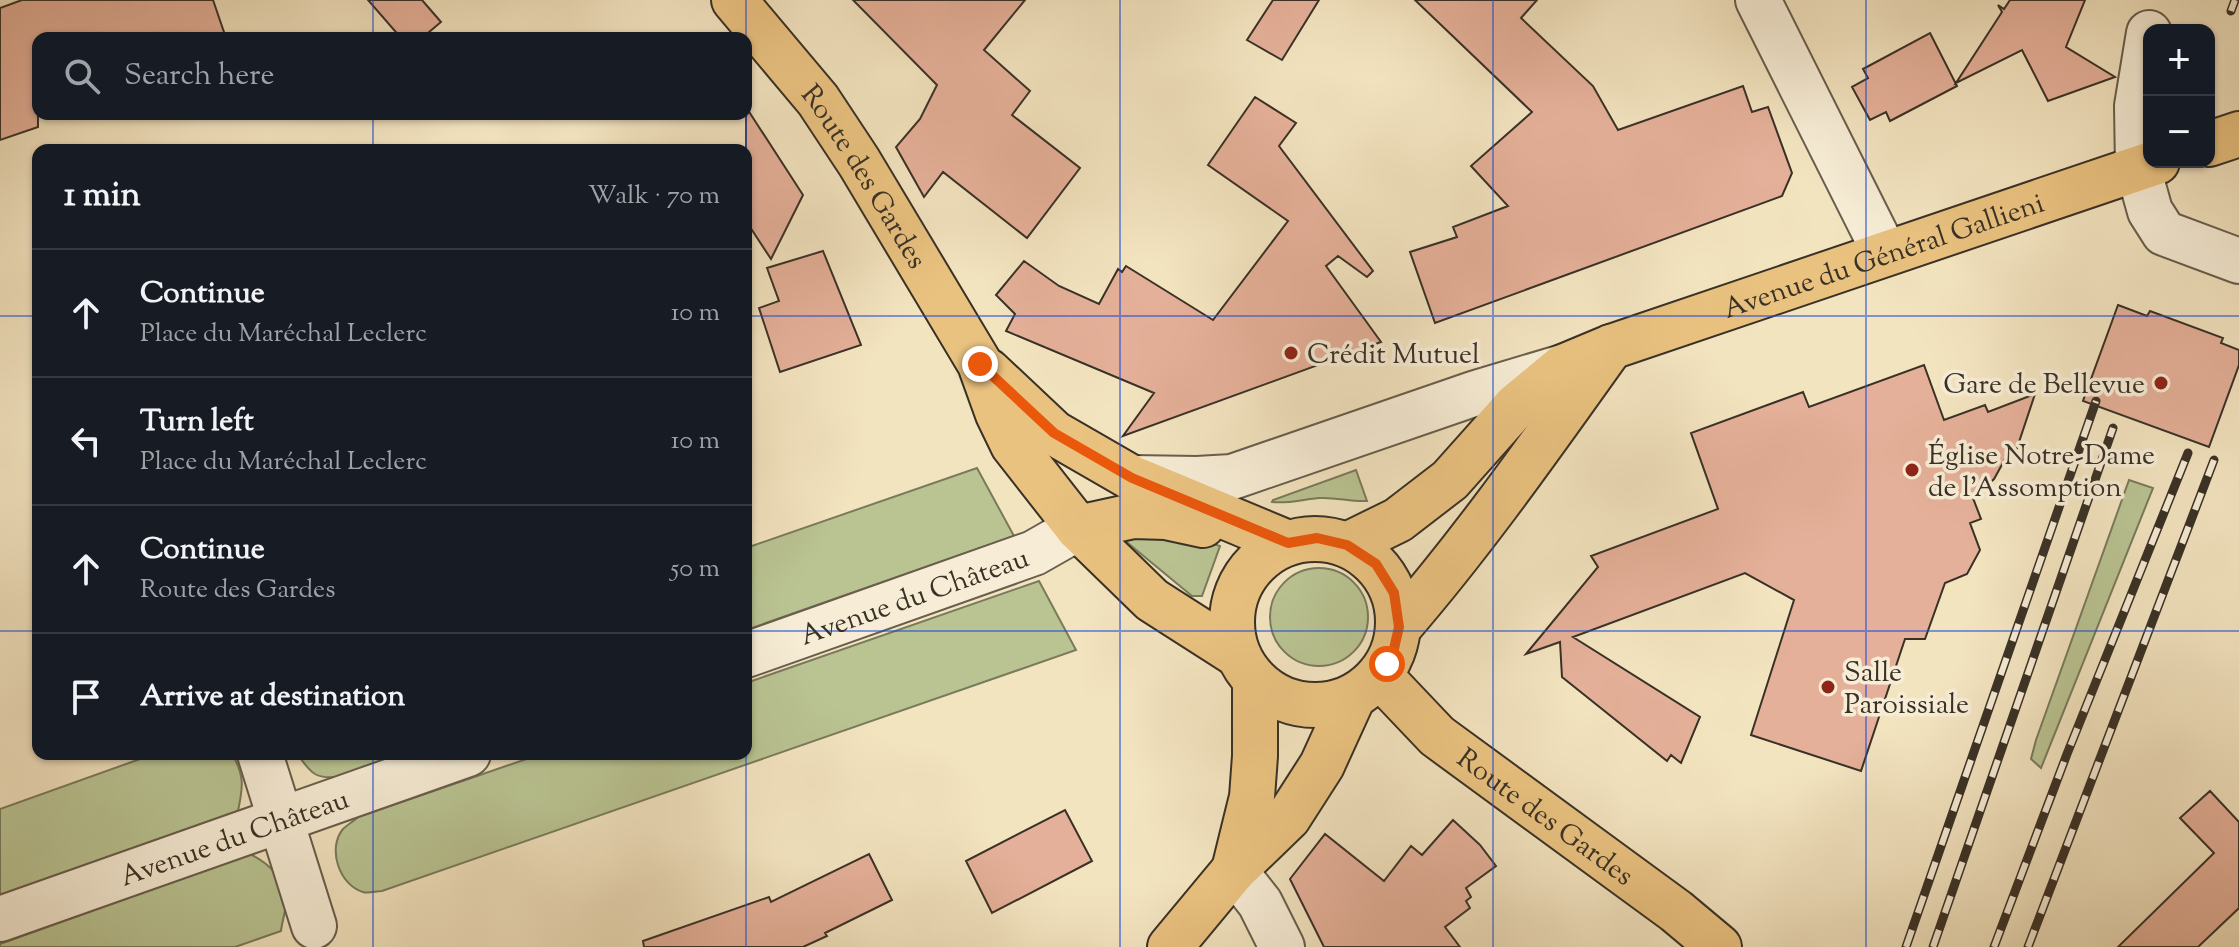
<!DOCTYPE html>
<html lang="en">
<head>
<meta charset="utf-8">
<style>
  :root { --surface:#171b24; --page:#242831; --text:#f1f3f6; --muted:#9ea1a6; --line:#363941 }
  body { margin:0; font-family:"Sorts Mill Goudy",serif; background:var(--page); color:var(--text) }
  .controls { position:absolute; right:24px; top:24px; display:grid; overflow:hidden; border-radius:16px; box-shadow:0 2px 6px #0004 }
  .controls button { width:72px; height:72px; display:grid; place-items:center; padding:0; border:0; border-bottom:2px solid var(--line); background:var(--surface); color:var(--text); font:40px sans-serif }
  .stop { position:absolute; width:24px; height:24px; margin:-18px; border:6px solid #ea580c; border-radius:50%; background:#fff }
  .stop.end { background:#ea580c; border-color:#fff; box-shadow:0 2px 8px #0008 }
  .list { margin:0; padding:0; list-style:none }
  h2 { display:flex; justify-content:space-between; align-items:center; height:104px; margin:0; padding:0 32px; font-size:34px }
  h2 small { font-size:26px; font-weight:400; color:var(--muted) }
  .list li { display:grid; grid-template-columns:52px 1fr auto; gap:24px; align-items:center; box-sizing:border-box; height:128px; padding:0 32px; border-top:2px solid var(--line) }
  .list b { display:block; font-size:30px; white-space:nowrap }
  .list p { margin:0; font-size:26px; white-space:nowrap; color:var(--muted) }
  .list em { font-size:26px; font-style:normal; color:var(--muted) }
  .icon { flex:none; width:44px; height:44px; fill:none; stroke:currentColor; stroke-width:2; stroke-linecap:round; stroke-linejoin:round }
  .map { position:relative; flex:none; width:2239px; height:947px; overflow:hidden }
  .search { position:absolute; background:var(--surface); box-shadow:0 2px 6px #0004; left:32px; top:32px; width:720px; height:88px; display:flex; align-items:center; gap:20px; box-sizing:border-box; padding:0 28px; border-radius:16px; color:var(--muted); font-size:30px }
  .panel { position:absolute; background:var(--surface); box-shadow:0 2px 6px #0004; left:32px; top:144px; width:720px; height:616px; border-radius:16px }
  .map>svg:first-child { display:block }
</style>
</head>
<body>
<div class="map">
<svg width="2239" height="947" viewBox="0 0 2239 947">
  <rect width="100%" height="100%" fill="#f3e4c0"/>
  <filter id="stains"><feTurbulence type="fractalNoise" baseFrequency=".0025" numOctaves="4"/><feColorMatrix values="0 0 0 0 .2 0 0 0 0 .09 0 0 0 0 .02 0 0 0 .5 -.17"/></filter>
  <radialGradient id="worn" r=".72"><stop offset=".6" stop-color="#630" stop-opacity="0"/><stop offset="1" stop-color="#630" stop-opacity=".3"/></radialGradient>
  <path fill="#bac493" stroke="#7a7a5c" stroke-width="2" d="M 977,468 L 1014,536 L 746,630 L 746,548 Z
    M 1356,470 L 1367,501 C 1351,502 1336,497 1320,498 C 1304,499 1288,504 1272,502 L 1273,500 Z
    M 2129,480 L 2153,488 L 2041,768 L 2031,759 L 2036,740 Z
    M 1127,533 L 1203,540 L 1220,546 L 1202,596 L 1192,596 L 1123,539 Z
    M1270 617a49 49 0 1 1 98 0a49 49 0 1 1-98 0Z
    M 1039,581 L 1076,650 L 382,891 C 376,891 368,894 363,892 C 339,885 327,848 343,829 C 347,825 354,821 358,817 L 541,754 L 746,754 L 746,683 Z
    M 154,754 L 232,754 C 245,776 243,787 238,811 L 0,895 L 0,809 Z
    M 297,754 L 403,754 C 382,762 336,786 315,774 C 308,770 302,760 297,754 Z
    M 250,854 C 267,862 285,878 286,898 C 287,908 282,921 281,931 L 235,947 L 0,947 L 0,944 Z"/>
  <path fill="#e5b099" stroke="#393126" stroke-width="2" d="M 22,0 L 213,0 L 226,38 L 38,38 L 38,127 L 0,140 L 0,8 Z
    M 368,0 L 422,0 L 441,22 L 422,38 L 401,38 Z
    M 853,0 L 1025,0 L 984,50 L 1030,91 L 1012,115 L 1080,168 L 1027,238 L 943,172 L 924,197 L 896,147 L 920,119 L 937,85 Z
    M 1273,0 L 1319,0 L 1282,60 L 1247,40 Z
    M 1415,0 L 1537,0 L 1521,18 L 1593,86 L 1618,130 L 1743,86 L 1752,112 L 1768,107 L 1792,173 L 1782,196 L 1435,323 L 1410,252 L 1457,237 L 1453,227 L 1508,206 L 1471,166 L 1532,112 Z
    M 2010,0 L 2085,0 L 2066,47 L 2115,77 L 2048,101 L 2022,50 L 1956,83 L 2002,12 L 1998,5 L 2004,9 Z
    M 1930,33 L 1957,86 L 1890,121 L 1886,112 L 1870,120 L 1852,87 L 1868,78 L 1863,69 Z
    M 1255,97 L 1296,123 L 1279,146 L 1373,271 L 1367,277 L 1338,256 L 1326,266 L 1381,342 L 1123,436 L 1154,393 L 1006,331 L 1015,314 L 996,295 L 1024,261 L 1059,286 L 1099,304 L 1118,269 L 1122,272 L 1126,266 L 1213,320 L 1288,221 L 1208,165 Z
    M 746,107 L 803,195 L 771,259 L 746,221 Z
    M 823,251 L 861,345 L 780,372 L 759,308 L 779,301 L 767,268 Z
    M 2118,305 L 2147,316 L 2150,311 L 2223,338 L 2221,343 L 2239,350 L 2239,365 L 2209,447 L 2083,401 Z
    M 1924,365 L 1944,420 L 1985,405 L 1988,412 L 2035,394 L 2015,454 L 2009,452 L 1994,479 L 1973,498 L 1981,519 L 1970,523 L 1980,550 L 1967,574 L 1945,583 L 1925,639 L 1905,639 L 1861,771 L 1751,735 L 1794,600 L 1745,573 L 1573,637 L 1700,717 L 1681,763 L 1671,755 L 1667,761 L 1562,677 L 1560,642 L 1526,654 L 1598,567 L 1591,556 L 1718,509 L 1691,433 L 1803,392 L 1809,407 Z
    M 2210,791 L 2239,822 L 2239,908 L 2198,947 L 2118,947 L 2214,853 L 2180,818 Z
    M 1065,810 L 1092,861 L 992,913 L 966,861 Z
    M 1453,820 L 1480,845 L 1496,866 L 1466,888 L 1471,897 L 1466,901 L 1470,908 L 1445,927 L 1460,947 L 1324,947 L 1290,879 L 1325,834 L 1384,881 L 1411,846 L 1422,855 Z
    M 869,854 L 892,900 L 825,933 L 827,936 L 803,947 L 644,947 L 643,941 L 769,897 L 771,902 Z"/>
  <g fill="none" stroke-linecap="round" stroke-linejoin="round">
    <defs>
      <g id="minor">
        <path d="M 1758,0 L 1885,253"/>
        <path d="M 2149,33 L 2137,106 L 2138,168 L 2150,211 L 2164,233 L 2239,261"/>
        <path d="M 1132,478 L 1197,479 L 1232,477 L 1476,393 L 1563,367"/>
        <path id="s1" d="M 746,655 L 1034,553 L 1078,528"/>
        <path d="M 260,754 L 314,926"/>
        <path d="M 1234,870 L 1260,903 L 1282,947"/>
        <path id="s2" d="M 0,919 L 468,754"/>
      </g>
      <g id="major">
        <path id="s3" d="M 734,0 L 818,100 L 859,162 L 980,364 L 998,414 L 1013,445 L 1078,528 L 1152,600 L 1238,655"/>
        <path d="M 2209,144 L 2239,134"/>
        <path d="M 988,371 L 1054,433 L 1132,478 L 1288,543"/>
        <path d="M 1078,528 L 1133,516 L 1166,517 L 1203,525"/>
        <circle cx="1315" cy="622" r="83"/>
        <path id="s4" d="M 1347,545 L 1398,520 L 1450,480 L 1516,406 L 1563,367 L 1611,347 L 2157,162"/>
        <path d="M 1399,627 C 1476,538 1543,442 1611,347"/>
        <path id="s5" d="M 1380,676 L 1437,736 L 1676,911 L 1719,947"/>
        <path d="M 1234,870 L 1252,797 L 1255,756 L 1255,681"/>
        <path d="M 1170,947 L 1234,870 L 1288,818 L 1322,765 L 1353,697"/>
      </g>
    </defs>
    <use href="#minor" stroke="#685e4c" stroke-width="48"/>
    <use href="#major" stroke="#393126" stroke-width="48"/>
    <use href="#minor" stroke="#f7edd6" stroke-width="44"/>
    <use href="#major" stroke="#eac280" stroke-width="44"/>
    <defs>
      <path id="rail" d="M 2231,11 L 2235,0
        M 1906,947 L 2096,401
        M 1933,947 L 2113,428
        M 1994,947 L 2067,754 L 2188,453
        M 2028,947 L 2214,460"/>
    </defs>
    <use href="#rail" stroke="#393126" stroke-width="9"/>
    <use href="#rail" stroke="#f7edd6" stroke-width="6" stroke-dasharray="18" stroke-linecap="butt"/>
  </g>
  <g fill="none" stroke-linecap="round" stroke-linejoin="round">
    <path stroke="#ea580c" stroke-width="10" d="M 980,364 L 1054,433 L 1132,478 L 1288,543 L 1317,538 L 1347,545 L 1376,564 L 1394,593 L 1399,627 L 1393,653 L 1387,664"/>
  </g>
  <path fill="none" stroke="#1d4ed8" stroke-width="2" stroke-opacity="0.55" d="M 373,0 L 373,38M 746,0 L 746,947M 1120,0 L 1120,947M 1493,0 L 1493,947M 1866,0 L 1866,947M 373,114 L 373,150M 0,316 L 38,316M 746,316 L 2239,316M 0,631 L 38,631M 746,631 L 2239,631M 373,754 L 373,947"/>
  <g fill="#8f2418" stroke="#f7edd6" stroke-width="3">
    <circle cx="1291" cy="353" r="8"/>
    <circle cx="2161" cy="383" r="8"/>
    <circle cx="1912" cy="470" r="8"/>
    <circle cx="1828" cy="687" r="8"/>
  </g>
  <g text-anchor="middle" stroke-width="7" stroke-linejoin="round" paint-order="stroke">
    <g font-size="28" fill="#393126" stroke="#f7edd6">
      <text dy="10" stroke="none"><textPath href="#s3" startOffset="220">Route des Gardes</textPath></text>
      <text dy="10" stroke="none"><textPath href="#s4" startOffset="622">Avenue du Général Gallieni</textPath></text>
      <text dy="10" stroke="none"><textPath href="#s1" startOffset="178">Avenue du Château</textPath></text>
      <text dy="10" stroke="none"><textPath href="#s5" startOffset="218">Route des Gardes</textPath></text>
      <text dy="10" stroke="none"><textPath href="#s2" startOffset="248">Avenue du Château</textPath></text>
    </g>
    <g font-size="28" fill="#393126" stroke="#f7edd6" text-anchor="start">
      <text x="1307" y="363">Crédit Mutuel</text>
      <text x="2145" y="393" text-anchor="end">Gare de Bellevue</text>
      <text x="1928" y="464">Église Notre-Dame<tspan x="1928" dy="32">de l'Assomption</tspan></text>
      <text x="1844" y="681">Salle<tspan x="1844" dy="32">Paroissiale</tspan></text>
    </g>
  </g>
  <rect width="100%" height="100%" filter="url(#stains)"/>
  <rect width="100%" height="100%" fill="url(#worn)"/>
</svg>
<div class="controls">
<button>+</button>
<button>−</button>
</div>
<div class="stop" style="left:1387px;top:664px"></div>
<div class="stop end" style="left:980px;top:364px"></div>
<div class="search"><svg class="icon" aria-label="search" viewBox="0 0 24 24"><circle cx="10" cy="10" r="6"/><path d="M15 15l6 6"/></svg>Search here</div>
<section class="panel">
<h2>1 min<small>Walk · 70 m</small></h2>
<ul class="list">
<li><svg class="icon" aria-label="ahead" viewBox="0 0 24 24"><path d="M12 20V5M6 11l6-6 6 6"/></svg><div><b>Continue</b><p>Place du Maréchal Leclerc</p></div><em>10 m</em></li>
<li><svg class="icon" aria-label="left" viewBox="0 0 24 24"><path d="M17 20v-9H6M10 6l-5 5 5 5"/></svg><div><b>Turn left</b><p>Place du Maréchal Leclerc</p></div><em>10 m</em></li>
<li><svg class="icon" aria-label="ahead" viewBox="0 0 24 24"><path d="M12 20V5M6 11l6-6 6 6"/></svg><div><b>Continue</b><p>Route des Gardes</p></div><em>50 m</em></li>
<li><svg class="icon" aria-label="arrive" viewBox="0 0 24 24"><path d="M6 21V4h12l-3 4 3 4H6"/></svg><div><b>Arrive at destination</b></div></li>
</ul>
</section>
</div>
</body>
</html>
